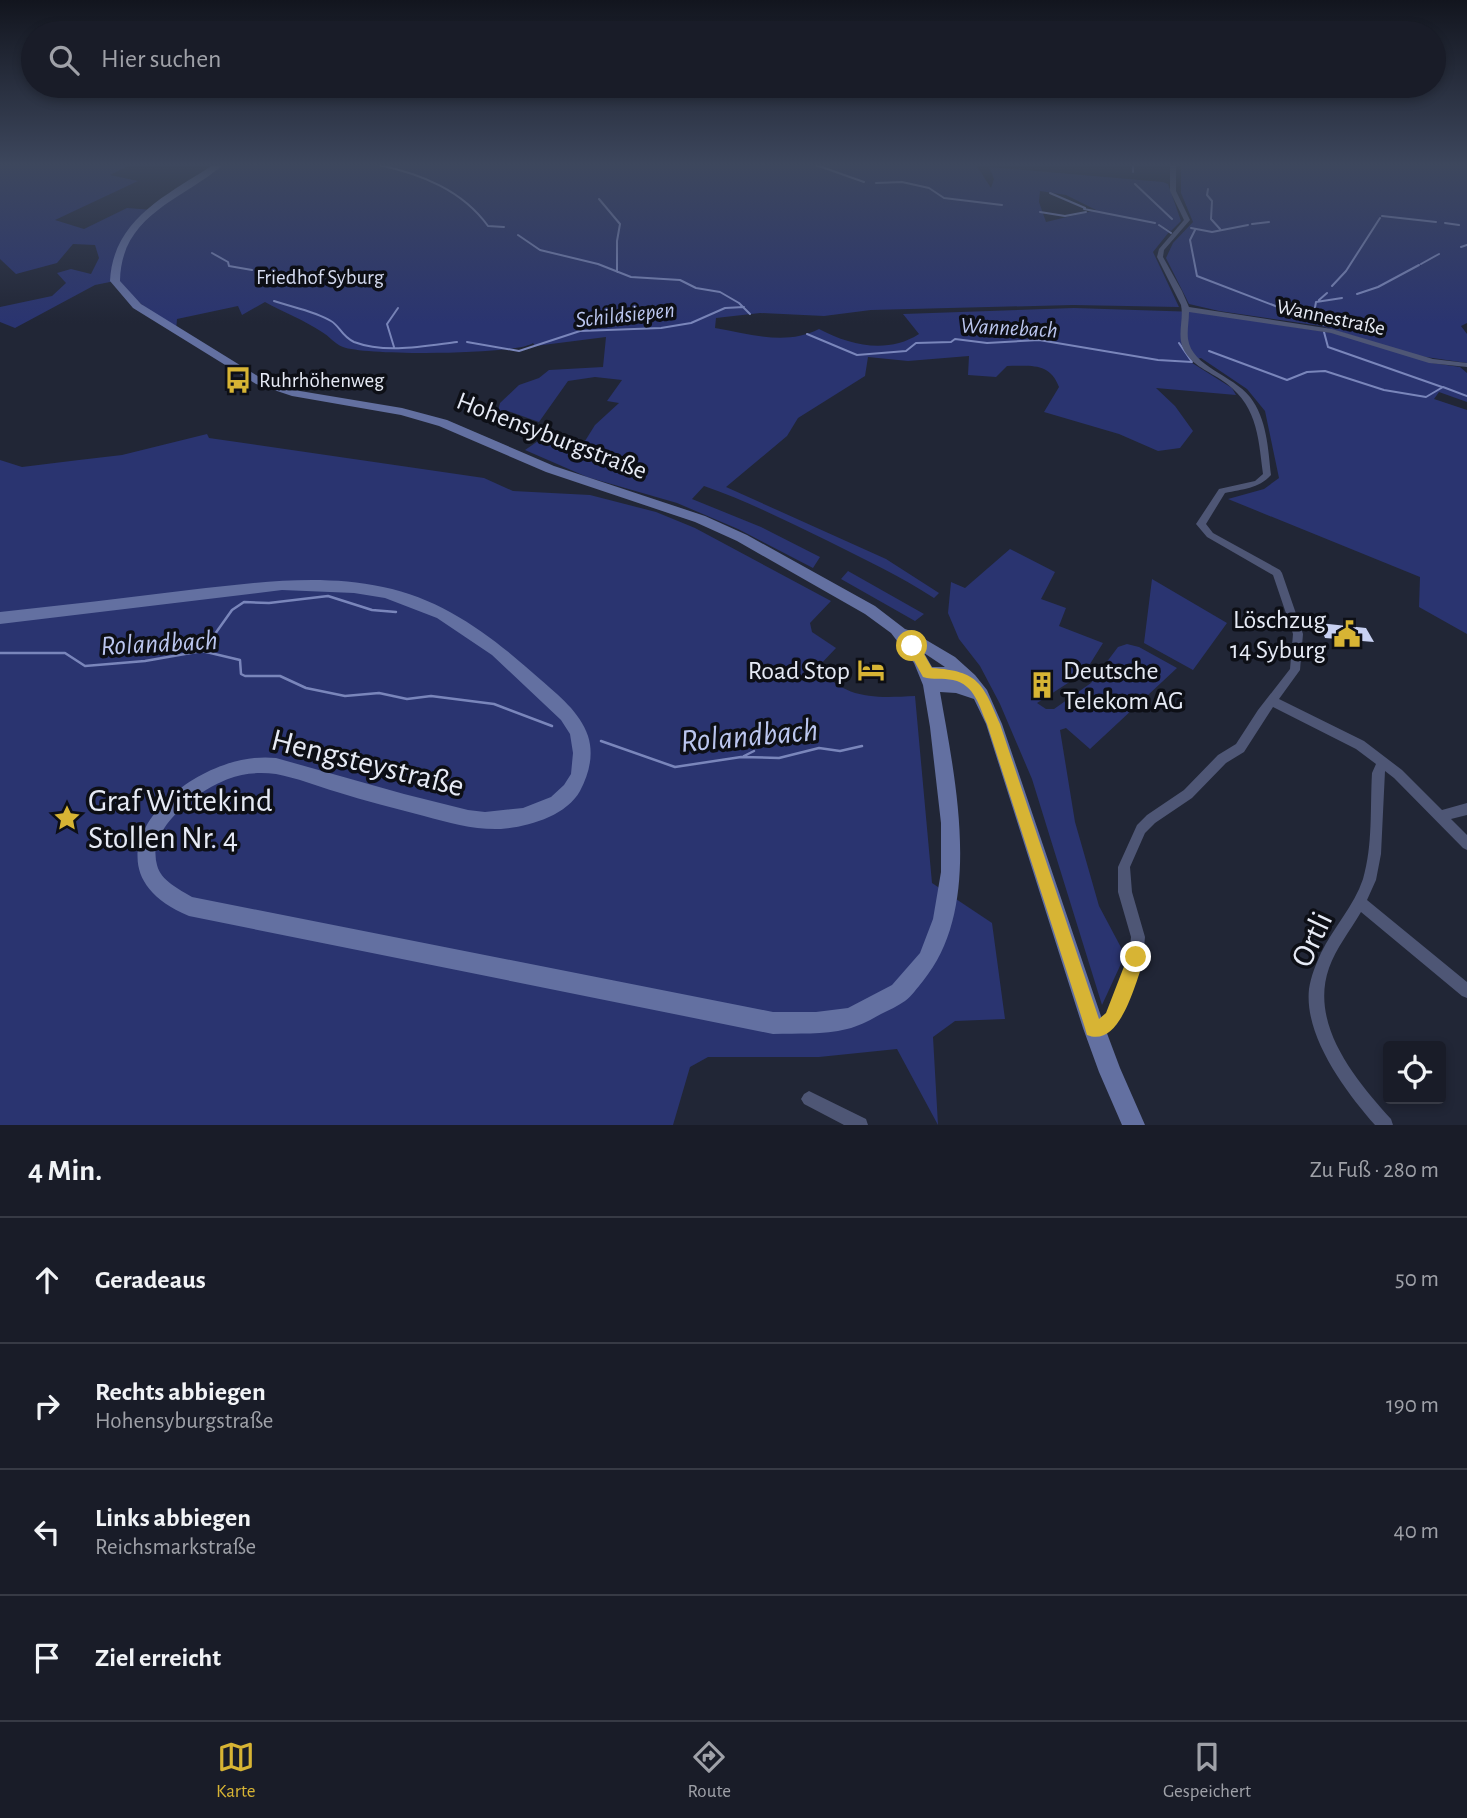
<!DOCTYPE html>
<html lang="de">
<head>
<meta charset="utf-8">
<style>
  :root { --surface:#191c28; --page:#222530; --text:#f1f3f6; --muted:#9fa1a8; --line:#373a45; --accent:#d7b434 }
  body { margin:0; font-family:"Alegreya Sans",sans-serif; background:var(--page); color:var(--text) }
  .controls { position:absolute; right:21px; bottom:21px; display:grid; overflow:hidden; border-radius:7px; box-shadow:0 4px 10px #0003 }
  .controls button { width:63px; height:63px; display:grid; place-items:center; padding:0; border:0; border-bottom:2px solid var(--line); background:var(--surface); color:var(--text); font:35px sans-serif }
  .stop { position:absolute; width:21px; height:21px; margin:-16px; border:5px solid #d7b434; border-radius:50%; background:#fff }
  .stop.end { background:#d7b434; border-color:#fff; box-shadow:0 2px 7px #0008 }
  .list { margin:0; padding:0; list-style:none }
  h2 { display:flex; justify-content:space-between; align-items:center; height:91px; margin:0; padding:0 28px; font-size:30px }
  h2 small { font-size:23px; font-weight:400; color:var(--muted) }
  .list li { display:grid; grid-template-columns:46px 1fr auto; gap:21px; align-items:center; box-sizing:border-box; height:126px; padding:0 28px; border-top:2px solid var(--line) }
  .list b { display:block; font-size:26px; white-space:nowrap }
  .list p { margin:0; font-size:23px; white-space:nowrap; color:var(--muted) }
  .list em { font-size:23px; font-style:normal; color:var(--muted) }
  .icon { flex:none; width:38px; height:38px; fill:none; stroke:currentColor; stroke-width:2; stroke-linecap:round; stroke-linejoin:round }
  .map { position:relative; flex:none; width:1467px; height:1125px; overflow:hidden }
  .search { position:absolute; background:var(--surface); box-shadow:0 4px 10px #0003; left:21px; right:21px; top:21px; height:77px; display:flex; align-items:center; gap:18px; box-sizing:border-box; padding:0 24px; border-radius:38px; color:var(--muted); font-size:26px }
  .sheet { height:595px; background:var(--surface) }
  nav { display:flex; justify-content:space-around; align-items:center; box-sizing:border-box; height:98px; border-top:2px solid var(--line); background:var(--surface); font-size:19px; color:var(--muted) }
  nav a { display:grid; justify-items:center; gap:4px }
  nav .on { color:var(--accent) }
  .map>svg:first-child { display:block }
</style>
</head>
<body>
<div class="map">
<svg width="1467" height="1125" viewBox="0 0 1467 1125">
  <rect width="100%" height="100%" fill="#212636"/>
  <path fill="#2a3470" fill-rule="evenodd" d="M 0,165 L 130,165 L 110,175 L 138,181 L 55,220 L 84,229 L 127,208 L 153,210 L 219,165 L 976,165 L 991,188 L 994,179 L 989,167 L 1163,182 L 1168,184 L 1181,221 L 1171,231 L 1159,225 L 1169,232 L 1153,252 L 1179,307 L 1073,305 L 871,310 L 824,316 L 760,313 L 716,318 L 715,328 C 751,334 786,346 819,329 C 851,346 888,354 919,334 L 903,314 L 1074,308 L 1198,312 L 1345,335 L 1432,363 L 1460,367 L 1467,373 L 1467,402 L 1439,392 L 1434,399 L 1467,410 L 1467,634 L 1419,607 L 1420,577 L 1228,499 L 1264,489 L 1279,478 L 1265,411 L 1247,389 L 1201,358 L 1189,361 L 1232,388 L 1236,395 L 1156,388 L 1175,406 L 1193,431 L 1180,448 L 1158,451 L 1119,434 L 1044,412 L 1059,387 C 1050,362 1030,366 1007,366 L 996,377 L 968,375 L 969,356 L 908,361 L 868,357 L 865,376 L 798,418 L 787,436 L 726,487 L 886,559 L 939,593 L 934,598 C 900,576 864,559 828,541 C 787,521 747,501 704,486 L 692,499 L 761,527 L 820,557 L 813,568 L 738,529 L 677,503 L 587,477 L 525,450 L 544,437 L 585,441 L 595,425 L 619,403 L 607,401 L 622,380 L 595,377 L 568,381 L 539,422 L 505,410 L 496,419 L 500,403 L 519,385 L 539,378 L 549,370 L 603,367 L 606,337 L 535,346 L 533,343 C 518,355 366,356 343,347 C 335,344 329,336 322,332 C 304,320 283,312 265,302 L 242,315 L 238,306 L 177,319 L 176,331 L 156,317 L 115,281 L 95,285 L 15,328 L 0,322 L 0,307 L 52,296 L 66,283 L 57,273 L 71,269 L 91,274 L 99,258 L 95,245 L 73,244 L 57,263 L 16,274 L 0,259 ZM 1040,191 L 1066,195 L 1096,210 L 1046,222 L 1039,202 Z
    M 1181,165 L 1467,165 L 1467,323 L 1461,326 L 1467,334 L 1467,363 L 1419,356 L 1321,326 L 1219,311 L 1189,304 L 1166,258 L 1173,243 L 1193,222 L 1181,193 Z
    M 207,434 L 209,438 L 484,478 L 513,491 L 590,495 L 656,512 L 695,528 L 831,601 L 810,623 L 812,632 L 836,648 L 818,667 C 845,700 876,698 915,696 L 932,883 L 992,923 L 1005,1019 L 955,1021 L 933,1037 L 938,1125 L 897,1049 L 819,1057 L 708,1057 L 690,1067 L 673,1125 L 0,1125 L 0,460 L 22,467 L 79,460 L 122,455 Z
    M 1010,549 L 1055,572 L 1041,599 L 1066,608 L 1059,626 L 1103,643 L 1085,672 L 1037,703 L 1046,709 L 1054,709 L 1091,683 L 1118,647 L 1127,644 L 1139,647 L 1177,668 L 1090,749 L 1066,728 L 1060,730 L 1075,822 L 1099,906 L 1125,955 L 1102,1005 L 1032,779 L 1000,704 L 980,666 L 959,639 L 948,613 L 951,582 L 965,588 Z
    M 848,571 L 924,614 L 915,621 L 841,579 Z
    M 1152,579 L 1227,623 L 1193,670 L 1144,643 Z"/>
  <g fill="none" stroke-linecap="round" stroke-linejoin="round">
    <path stroke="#7a86bb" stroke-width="2" d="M 379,165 C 421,174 462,190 488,226 L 504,227
      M 816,165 L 864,182
      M 1133,165 L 1133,172
      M 876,183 L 902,182 L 929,188 L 944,198 L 1002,205
      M 1135,184 L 1172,219
      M 1208,189 L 1207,195 L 1212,201 L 1211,219 L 1220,229
      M 1050,193 L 1085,208
      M 599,199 L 620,224 L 617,241 L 617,272
      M 1084,209 L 1155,223
      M 1040,212 L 1065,216 L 1086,212
      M 1382,216 L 1436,222
      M 1445,223 L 1459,225
      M 1252,224 L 1269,222
      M 1159,225 L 1171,233
      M 1191,228 L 1212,232 L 1248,225
      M 1195,230 L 1190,240 L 1197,276 L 1278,307 L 1314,313 L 1323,325
      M 518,235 L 540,250 L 598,264 L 631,277 L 680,280 L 696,288 L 720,292 L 739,303 L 750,314
      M 1461,247 L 1467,245
      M 212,253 L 228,262 L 229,266 L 252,270
      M 1421,264 L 1439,254
      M 1332,286 L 1346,271 L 1380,218
      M 1357,294 L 1378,287 L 1419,265
      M 1319,300 L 1327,293
      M 274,301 C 291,307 315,311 331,321 C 340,326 341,336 354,342 C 386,354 425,346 457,342
      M 1314,313 L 1316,302 L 1342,298
      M 1324,332 L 1328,347 L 1442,387
      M 807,334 L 857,355 L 906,351 L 916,343 L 951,342 L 955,339 L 987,343 L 1039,340 L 1158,360 L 1192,362 L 1179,343
      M 467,342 L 519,351 L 580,331 L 661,328 L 691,323 L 725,308 L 744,307
      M 394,347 L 387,324 L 398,308
      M 1209,351 L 1287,380 L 1307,372 L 1325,371 L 1384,390 L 1426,397 L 1443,387 L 1467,396"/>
    <path stroke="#7a86bb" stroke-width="2.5" d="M 210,641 L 232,610 L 244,602 L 269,603 L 328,596 L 372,610 L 396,612
      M 0,653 L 65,653 L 85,666 L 145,661 L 202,651 L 240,660 L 241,674 L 245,676 L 280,676 L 306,688 L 345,696 L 379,693 L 407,699 L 431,696 L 494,704 L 552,726
      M 601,741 L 675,767 L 741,757 L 779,758 L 819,748 L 840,751 L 862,746
      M 744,756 L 754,751"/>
  </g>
  <path fill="#c8d1f2" d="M 1319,623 L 1366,628 L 1374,642 L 1325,638 Z"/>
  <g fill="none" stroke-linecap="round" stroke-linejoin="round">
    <path fill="#4e5675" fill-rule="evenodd" d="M 1170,165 L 1176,165 L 1176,191 L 1190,220 L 1164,250 L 1163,257 L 1182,291 L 1189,307 L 1332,329 L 1433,359 L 1467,363 L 1467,367 L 1429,363 L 1331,333 L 1189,312 C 1189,321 1187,330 1188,339 C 1192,367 1233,375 1250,397 C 1267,419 1268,448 1271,475 C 1258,489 1243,489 1225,493 L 1206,524 L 1213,533 L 1280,570 L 1282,573 L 1303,634 L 1300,670 L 1279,699 L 1364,741 L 1402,770 L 1442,810 L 1467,803 L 1467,815 L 1451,819 L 1467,835 L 1467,850 L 1463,848 L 1394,778 L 1385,771 L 1381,854 L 1376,880 L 1367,900 L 1467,982 L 1467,998 L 1462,996 L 1361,912 C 1350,931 1336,948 1329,968 C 1309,1025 1356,1080 1391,1119 L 1393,1125 L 1375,1125 C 1345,1091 1304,1036 1309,989 C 1311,976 1316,964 1321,953 C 1333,928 1354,906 1363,879 C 1373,845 1370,808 1372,773 L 1376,764 L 1356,749 L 1273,707 L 1244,752 L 1226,763 L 1192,798 L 1155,823 L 1145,833 L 1130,867 L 1132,892 L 1145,937 L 1143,957 L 1117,1024 C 1109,1031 1100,1038 1089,1033 L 1087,1028 L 1089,1023 L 1100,1019 L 1107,1014 L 1129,957 L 1131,937 L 1118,892 L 1118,867 L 1137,825 L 1147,815 L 1184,790 L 1218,755 L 1236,744 L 1258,710 L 1290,669 L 1293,634 L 1273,575 L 1207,537 L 1196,524 L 1219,489 L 1255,481 L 1263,474 C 1258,434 1257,403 1220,379 C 1206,370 1190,364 1183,348 C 1177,334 1184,319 1181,305 L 1157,257 L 1159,249 L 1184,220 L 1170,191 Z
      M 809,1091 L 866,1119 L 868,1125 L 844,1125 L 804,1104 L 801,1099 L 804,1094 Z"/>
    <path fill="#6370a1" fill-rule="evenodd" d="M 213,165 L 223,165 C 180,201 121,215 120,281 L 141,304 L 264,380 L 294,390 L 402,408 L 447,420 L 554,466 L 705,516 L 747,535 L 875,606 L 905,629 L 911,631 L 955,657 L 975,675 L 987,690 L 1002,724 L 1105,1028 L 1120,1068 L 1145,1125 L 1122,1125 L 1099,1072 L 1083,1028 L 986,724 L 974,699 L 956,693 L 940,692 C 955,779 984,907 923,981 C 917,988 912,996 905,1001 C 898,1006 889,1010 881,1014 C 870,1020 860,1026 847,1029 C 823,1035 798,1033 773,1034 L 189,916 C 67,865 189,748 276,758 L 404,794 L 468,810 L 485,812 L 523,808 L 551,797 L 564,785 L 571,774 L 573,753 L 570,734 L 561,720 L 492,655 L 437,618 L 385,598 L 354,593 L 282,590 L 0,624 L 0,612 C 63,605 126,598 189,590 C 254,583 318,573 383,587 C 446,600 494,638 541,680 C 558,695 580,712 588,736 C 594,755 589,774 580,791 C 566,816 528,827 501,829 C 474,830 450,823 424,816 C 395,808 365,801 337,792 C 317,786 297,778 276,774 C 260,772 243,773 228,779 C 199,790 146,828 157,865 C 161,881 179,889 192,897 L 773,1012 L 816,1012 L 848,1008 L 892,985 L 920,953 L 933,919 L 941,872 L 941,823 L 930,727 L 923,685 L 914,663 L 891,633 L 865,614 L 737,541 L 695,522 L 546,472 L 439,426 L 401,415 L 292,396 L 256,384 L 133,308 L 110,281 C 113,219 167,195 213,165 ZM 924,653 L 945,667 L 932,667 Z"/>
  </g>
  <linearGradient id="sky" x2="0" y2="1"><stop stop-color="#12151e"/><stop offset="0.51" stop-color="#3d475d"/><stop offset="1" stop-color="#3d475d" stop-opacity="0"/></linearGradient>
  <rect width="1467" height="323" fill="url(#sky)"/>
  <path fill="#d7b434" d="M 912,641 L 917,642 L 932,668 C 979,671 983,684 1000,724 L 1099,1019 L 1106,1013 L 1130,951 L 1136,949 L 1142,951 L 1145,957 C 1136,980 1121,1049 1087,1035 L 1085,1028 L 987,724 C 979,706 975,685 953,680 C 943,678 933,680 923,677 L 906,646 Z"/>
  <defs>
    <symbol id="bus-bare" viewBox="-9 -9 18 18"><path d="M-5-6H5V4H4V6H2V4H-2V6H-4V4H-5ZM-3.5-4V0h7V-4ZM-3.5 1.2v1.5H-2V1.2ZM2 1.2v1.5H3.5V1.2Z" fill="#d7b434" stroke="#0d0f16" stroke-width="2.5" paint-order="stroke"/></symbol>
    <symbol id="civic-bare" viewBox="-9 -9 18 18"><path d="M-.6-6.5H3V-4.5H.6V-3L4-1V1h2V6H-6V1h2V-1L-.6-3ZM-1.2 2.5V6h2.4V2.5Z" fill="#d7b434" stroke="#0d0f16" stroke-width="2.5" paint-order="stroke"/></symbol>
    <symbol id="hotel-bare" viewBox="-9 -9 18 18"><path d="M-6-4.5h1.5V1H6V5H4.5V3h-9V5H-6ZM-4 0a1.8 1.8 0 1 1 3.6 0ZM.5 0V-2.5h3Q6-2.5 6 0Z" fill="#d7b434" stroke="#0d0f16" stroke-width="2.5" paint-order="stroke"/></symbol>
    <symbol id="building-bare" viewBox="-9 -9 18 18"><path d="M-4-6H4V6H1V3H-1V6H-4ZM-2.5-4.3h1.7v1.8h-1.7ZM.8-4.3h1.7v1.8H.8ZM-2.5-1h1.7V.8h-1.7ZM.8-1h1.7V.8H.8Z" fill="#d7b434" stroke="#0d0f16" stroke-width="2.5" paint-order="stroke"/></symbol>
    <symbol id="sight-bare" viewBox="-9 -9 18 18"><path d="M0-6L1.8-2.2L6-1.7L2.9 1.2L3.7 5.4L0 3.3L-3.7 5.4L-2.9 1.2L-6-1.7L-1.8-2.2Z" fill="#d7b434" stroke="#0d0f16" stroke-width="2.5" paint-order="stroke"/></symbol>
  </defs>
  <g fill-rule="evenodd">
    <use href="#bus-bare" x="219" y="361" width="38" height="38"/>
    <use href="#civic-bare" x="1328" y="615" width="38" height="38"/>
    <use href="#hotel-bare" x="852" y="651" width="38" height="38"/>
    <use href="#building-bare" x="1023" y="666" width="38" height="38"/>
    <use href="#sight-bare" x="48" y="799" width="38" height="38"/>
  </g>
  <g text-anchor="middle" stroke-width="7" stroke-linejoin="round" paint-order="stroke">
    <g font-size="21" fill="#d5dbf0" stroke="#0d0f16">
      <text x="320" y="284">Friedhof Syburg</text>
    </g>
    <g font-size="21" fill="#e6eaf5" stroke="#0d0f16">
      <text transform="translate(1331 317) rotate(12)" y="7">Wannestraße</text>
    </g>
    <g font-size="21" fill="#e6eaf5" stroke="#0d0f16" text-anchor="start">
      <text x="259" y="387">Ruhrhöhenweg</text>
    </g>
    <g font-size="23" font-style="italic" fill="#bbc6ef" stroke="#0d0f16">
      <text transform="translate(625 314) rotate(-6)" y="8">Schildsiepen</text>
      <text transform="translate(1009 327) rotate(3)" y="8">Wannebach</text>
    </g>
    <g font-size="26" fill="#e6eaf5" stroke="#0d0f16">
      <text transform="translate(552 435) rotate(21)" y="9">Hohensyburgstraße</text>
    </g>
    <g font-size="26" fill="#e6eaf5" stroke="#0d0f16" text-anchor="end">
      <text x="1326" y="628">Löschzug<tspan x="1326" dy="30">14 Syburg</tspan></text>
      <text x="850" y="679">Road Stop</text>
      <text x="1063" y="679" text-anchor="start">Deutsche<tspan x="1063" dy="30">Telekom AG</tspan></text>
    </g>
    <g font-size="28" font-style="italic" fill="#bbc6ef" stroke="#0d0f16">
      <text transform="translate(159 642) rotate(-3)" y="10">Rolandbach</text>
    </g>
    <g font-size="32" fill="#e6eaf5" stroke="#0d0f16">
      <text transform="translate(368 762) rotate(14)" y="11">Hengsteystraße</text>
      <text transform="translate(1311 939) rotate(-65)" y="11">Ortli</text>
    </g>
    <g font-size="32" fill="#e6eaf5" stroke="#0d0f16" text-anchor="start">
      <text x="88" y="811">Graf Wittekind<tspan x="88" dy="37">Stollen Nr. 4</tspan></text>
    </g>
    <g font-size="33" font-style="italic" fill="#bbc6ef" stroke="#0d0f16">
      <text transform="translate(749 734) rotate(-5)" y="12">Rolandbach</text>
    </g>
  </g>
</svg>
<div class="controls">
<button><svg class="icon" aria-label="locate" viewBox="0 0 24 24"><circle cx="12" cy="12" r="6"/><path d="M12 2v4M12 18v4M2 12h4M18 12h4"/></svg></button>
</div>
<div class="stop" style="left:912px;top:646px"></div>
<div class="stop end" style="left:1136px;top:957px"></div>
<div class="search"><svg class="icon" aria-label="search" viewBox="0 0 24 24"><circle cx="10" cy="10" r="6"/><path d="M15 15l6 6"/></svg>Hier suchen</div>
</div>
<section class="sheet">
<h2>4 Min.<small>Zu Fuß · 280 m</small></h2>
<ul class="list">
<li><svg class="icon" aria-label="ahead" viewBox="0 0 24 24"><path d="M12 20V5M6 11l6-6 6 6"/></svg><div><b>Geradeaus</b></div><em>50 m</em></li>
<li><svg class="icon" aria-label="right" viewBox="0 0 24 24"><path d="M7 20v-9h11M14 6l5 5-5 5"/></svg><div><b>Rechts abbiegen</b><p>Hohensyburgstraße</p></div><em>190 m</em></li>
<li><svg class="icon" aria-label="left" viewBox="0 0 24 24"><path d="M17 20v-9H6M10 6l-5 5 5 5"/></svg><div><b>Links abbiegen</b><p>Reichsmarkstraße</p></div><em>40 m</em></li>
<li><svg class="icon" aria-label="arrive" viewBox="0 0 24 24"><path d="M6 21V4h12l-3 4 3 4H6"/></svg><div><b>Ziel erreicht</b></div></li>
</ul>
</section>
<nav>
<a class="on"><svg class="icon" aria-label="map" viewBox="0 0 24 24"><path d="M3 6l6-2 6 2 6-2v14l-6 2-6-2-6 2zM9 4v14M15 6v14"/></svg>Karte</a>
<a><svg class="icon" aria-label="directions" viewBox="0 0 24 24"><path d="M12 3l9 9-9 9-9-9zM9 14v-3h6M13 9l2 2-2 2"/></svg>Route</a>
<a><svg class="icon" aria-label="saved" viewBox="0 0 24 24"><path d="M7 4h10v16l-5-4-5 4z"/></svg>Gespeichert</a>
</nav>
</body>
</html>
